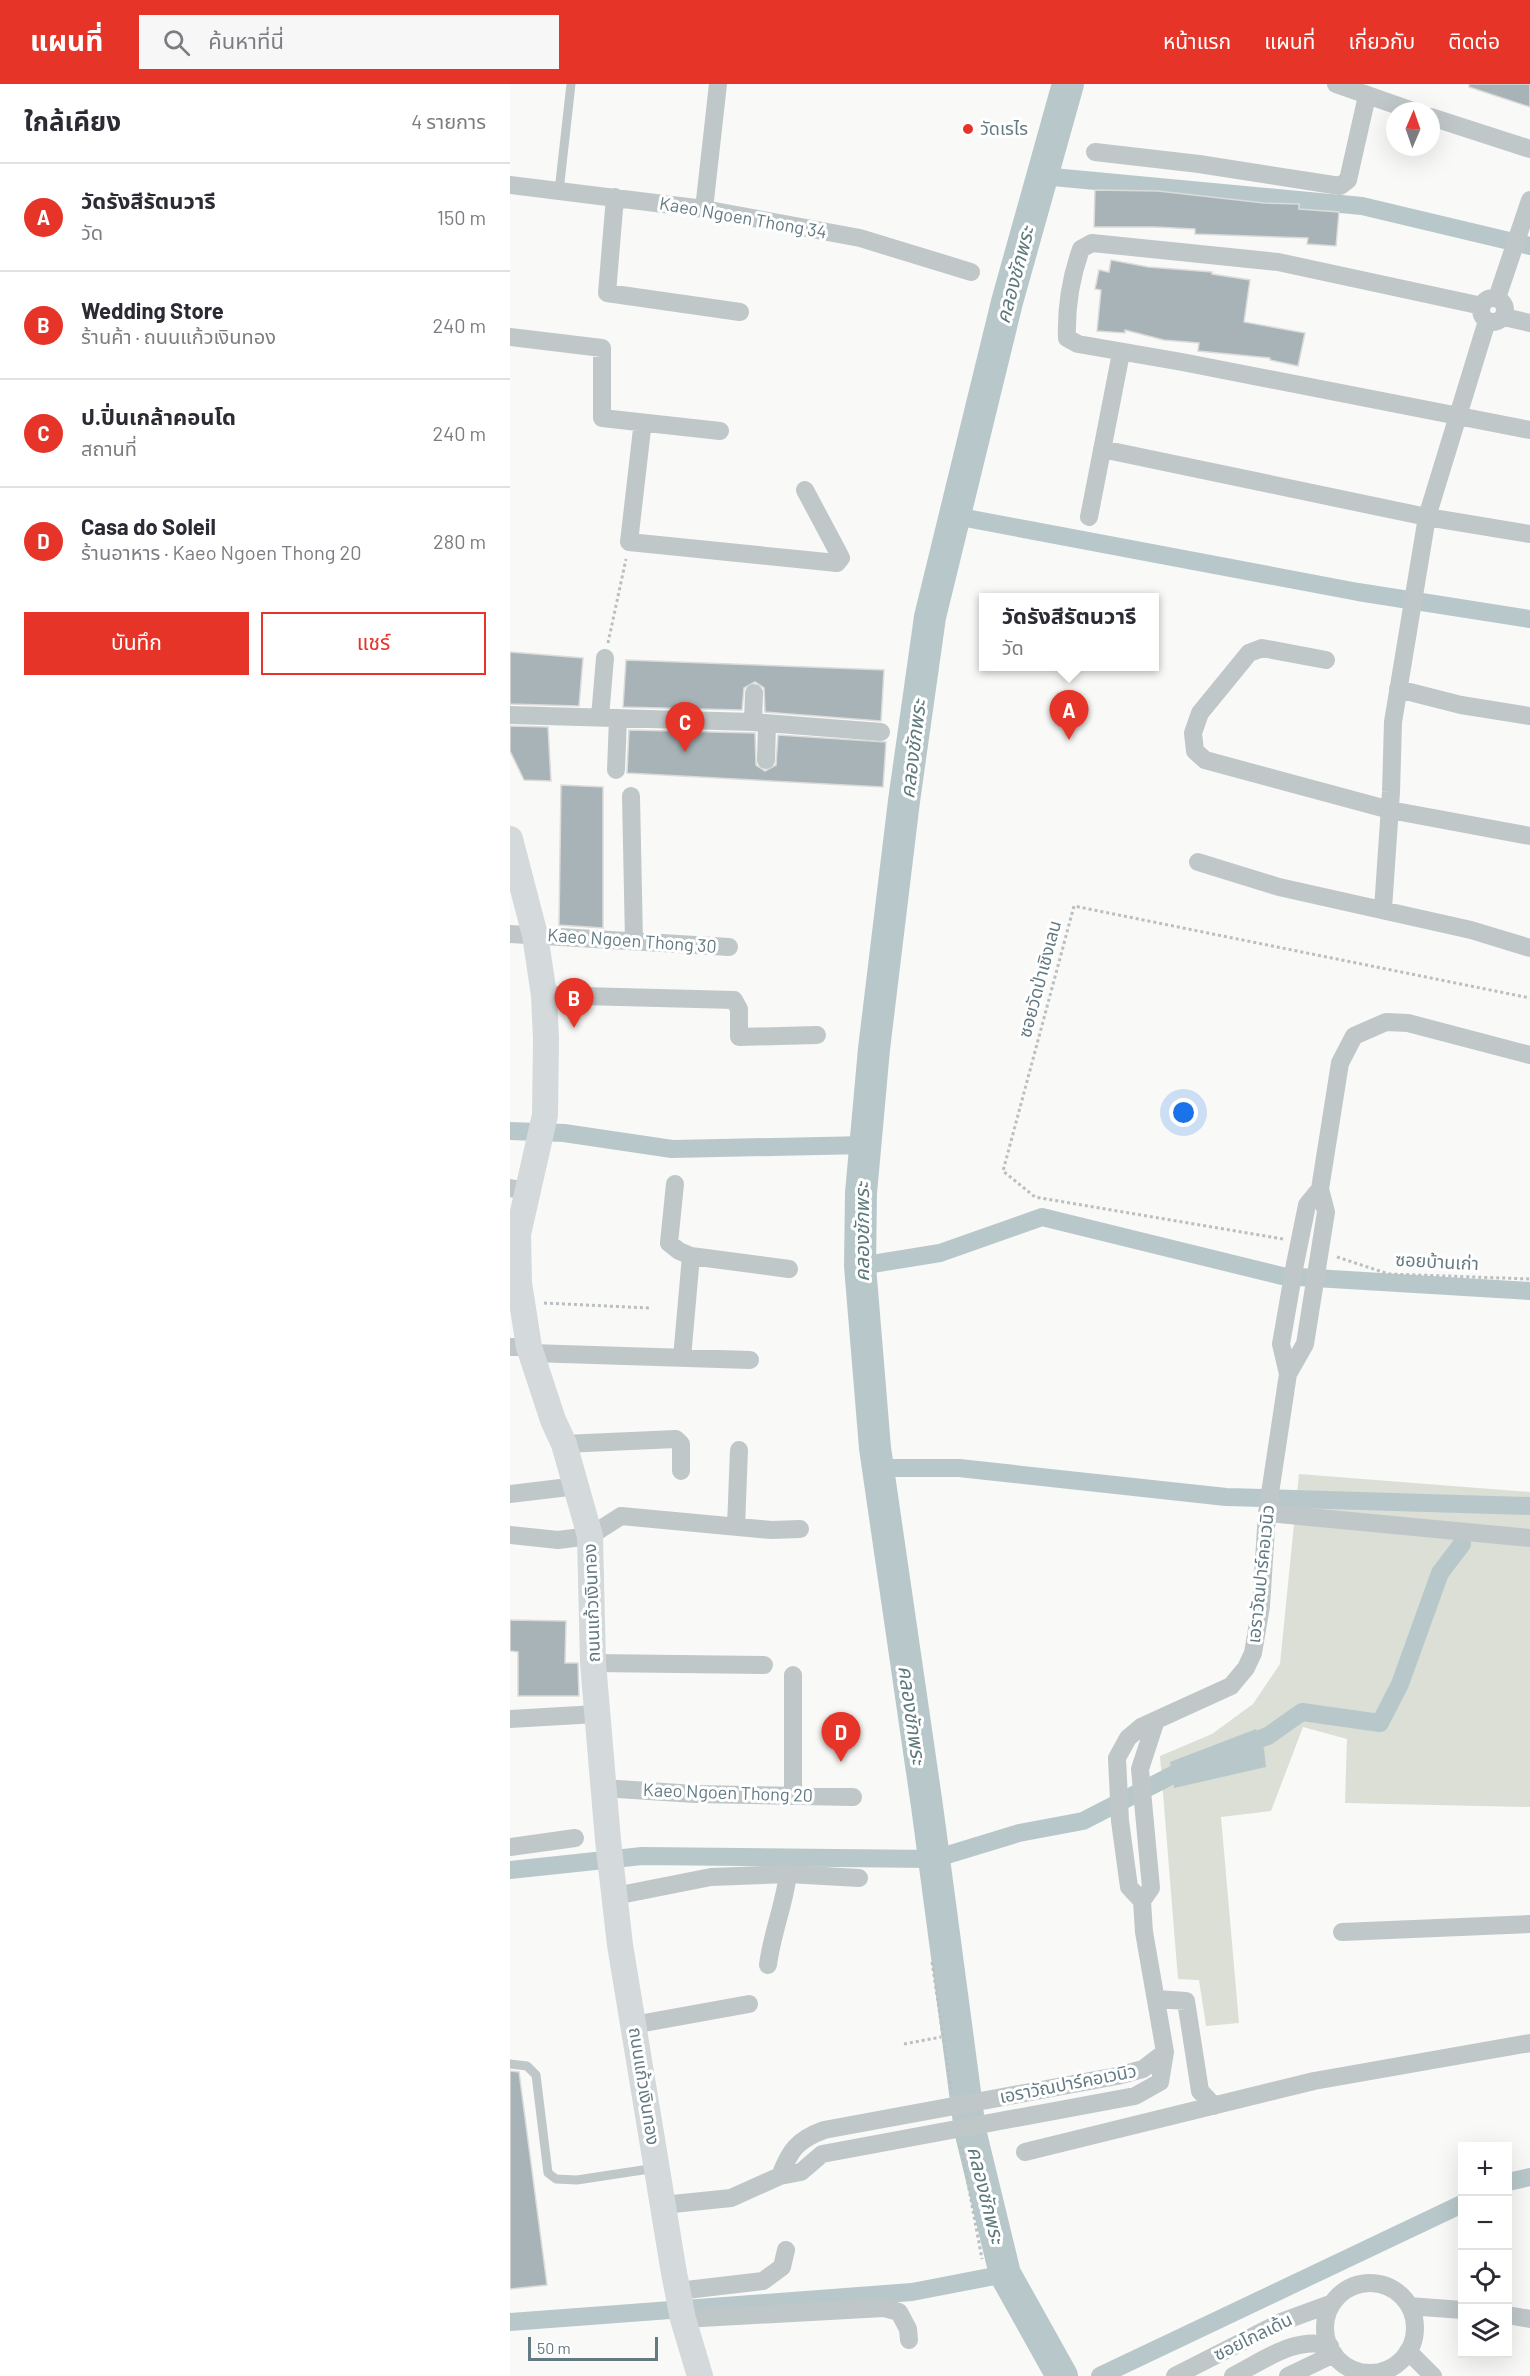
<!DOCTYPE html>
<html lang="th">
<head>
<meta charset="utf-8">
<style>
  :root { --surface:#fff; --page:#f7f7f7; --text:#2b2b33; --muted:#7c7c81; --line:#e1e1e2; --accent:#e73429 }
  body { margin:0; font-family:Barlow,"Noto Sans Thai",sans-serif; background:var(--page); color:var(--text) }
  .controls { position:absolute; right:18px; bottom:18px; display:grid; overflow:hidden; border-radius:0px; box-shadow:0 6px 24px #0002 }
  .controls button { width:54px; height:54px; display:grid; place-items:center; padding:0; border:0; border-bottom:2px solid var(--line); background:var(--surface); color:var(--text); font:30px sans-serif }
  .compass { position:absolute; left:876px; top:18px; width:54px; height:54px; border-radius:50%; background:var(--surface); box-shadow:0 6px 24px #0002; rotate:2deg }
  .scale { position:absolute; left:18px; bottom:15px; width:130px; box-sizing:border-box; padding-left:6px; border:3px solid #647a83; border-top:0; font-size:16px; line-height:21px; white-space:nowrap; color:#647a83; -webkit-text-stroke:4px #fff; paint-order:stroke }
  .you { position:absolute; left:674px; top:1029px; width:21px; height:21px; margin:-15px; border:4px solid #fff; border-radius:50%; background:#1a73e8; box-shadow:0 0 0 9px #1a73e833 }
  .badge { display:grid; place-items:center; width:39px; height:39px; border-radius:50%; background:var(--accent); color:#fff; font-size:20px; font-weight:700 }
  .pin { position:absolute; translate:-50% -50px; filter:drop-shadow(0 2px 3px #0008) }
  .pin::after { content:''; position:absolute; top:32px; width:21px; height:18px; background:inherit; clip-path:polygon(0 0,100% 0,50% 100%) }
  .popup { position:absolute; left:469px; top:509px; width:180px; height:78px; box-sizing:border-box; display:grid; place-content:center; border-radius:0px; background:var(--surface); filter:drop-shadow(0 2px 4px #0005); font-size:20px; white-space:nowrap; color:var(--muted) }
  .popup b { font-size:22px; color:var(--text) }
  .popup::after { content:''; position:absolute; left:50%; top:100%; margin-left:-12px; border:12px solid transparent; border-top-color:var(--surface) }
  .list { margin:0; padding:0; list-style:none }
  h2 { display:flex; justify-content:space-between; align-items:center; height:78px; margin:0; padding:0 24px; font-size:26px }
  h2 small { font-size:20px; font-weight:400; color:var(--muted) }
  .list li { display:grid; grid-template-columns:39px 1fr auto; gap:18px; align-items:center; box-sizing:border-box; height:108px; padding:0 24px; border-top:2px solid var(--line) }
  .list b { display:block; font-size:22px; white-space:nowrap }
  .list p { margin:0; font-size:20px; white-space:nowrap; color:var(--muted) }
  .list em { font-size:20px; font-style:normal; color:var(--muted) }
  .actions { display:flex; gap:12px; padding:18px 24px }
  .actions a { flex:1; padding:14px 0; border:2px solid var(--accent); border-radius:0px; text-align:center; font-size:21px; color:var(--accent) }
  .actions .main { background:var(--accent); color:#fff }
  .icon { flex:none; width:33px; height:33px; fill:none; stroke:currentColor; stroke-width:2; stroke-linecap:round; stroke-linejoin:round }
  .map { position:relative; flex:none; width:1020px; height:2292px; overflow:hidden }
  header { display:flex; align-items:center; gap:36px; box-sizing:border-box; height:84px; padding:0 30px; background:var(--accent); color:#fff }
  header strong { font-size:28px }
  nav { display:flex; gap:33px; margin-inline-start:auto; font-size:21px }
  .search { width:420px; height:54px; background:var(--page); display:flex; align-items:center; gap:15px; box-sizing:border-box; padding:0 21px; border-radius:0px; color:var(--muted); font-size:22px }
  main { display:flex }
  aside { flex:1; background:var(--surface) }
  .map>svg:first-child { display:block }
</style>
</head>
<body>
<header>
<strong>แผนที่</strong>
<div class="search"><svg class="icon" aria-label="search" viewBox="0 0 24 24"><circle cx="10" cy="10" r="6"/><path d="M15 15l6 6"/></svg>ค้นหาที่นี่</div>
<nav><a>หน้าแรก</a><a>แผนที่</a><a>เกี่ยวกับ</a><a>ติดต่อ</a></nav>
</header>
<main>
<aside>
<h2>ใกล้เคียง<small>4 รายการ</small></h2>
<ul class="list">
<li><span class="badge">A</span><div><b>วัดรังสีรัตนวารี</b><p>วัด</p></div><em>150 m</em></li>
<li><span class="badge">B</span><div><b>Wedding Store</b><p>ร้านค้า · ถนนแก้วเงินทอง</p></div><em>240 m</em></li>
<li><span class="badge">C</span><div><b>ป.ปิ่นเกล้าคอนโด</b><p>สถานที่</p></div><em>240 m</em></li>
<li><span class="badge">D</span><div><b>Casa do Soleil</b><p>ร้านอาหาร · Kaeo Ngoen Thong 20</p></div><em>280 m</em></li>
</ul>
<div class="actions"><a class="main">บันทึก</a><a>แชร์</a></div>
</aside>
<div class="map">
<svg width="1020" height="2292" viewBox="0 0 1020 2292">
  <rect width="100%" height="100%" fill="#f9f9f7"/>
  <path fill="#dbdfd6" d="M 789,1390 L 1020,1408 L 1020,1723 L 835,1719 L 837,1655 L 793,1643 L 761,1727 L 711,1733 L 729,1939 L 696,1942 L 689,1896 L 668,1895 L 650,1672 L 702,1650 L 743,1620 L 770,1580 Z"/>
  <path fill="#b8c8ca" d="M 746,1645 L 754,1665 L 756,1683 L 664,1704 L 660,1678 Z"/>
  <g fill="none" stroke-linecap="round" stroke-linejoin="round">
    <path stroke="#b8c8ca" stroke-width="18" d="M 532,92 L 852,122 L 1020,162
      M 445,432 L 848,508 L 1020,535
      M 0,1047 L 54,1049 L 162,1065 L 357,1061
      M 350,1182 L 430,1169 L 532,1133 L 772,1192 L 1020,1207
      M 368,1384 L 449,1384 L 716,1413 L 1020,1422
      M 729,1662 L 758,1652 L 792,1628 L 870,1639 L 890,1600 L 930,1489 L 952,1460
      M 0,1786 L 132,1772 L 424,1775 L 509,1749 L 573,1737 L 684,1680
      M 998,2098 L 1020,2093
      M 0,2238 L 402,2208 L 495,2190
      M 590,2292 L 952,2120"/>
    <path stroke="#b8c8ca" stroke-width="32" d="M 552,2292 L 495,2190 L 460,2046 L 417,1722 L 365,1364 L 350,1182 L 351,1109 L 364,965 L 394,717 L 420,533 L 497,218 L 558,0"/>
  </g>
  <path fill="#a7b3b7" stroke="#dbdbd9" stroke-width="1.5" d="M 959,0 L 1020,0 L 1020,23 L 959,3 Z
    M 585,106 L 648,107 L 754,119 L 789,120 L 789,125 L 829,128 L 826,162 L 797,160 L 798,154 L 685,150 L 685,145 L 645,143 L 584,143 Z
    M 601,176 L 638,183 L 702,188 L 702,190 L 740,196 L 734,238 L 795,249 L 788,282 L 760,276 L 760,274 L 688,267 L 689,259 L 654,256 L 615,246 L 615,249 L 587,247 L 591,206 L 585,205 L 589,186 L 599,188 Z
    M 0,568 L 73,574 L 69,622 L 0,620 Z
    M 116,576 L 374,586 L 371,637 L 255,628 L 254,604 L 245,598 L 234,604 L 232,626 L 113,623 Z
    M 0,642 L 38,643 L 41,697 L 14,696 L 0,667 Z
    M 119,646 L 245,649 L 246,681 L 255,687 L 266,681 L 268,651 L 376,658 L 373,703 L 117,689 Z
    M 51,701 L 93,703 L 93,844 L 49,841 Z
    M 0,1536 L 56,1537 L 55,1579 L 68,1579 L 69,1612 L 8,1612 L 8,1568 L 0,1567 Z
    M 0,1987 L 9,1988 L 37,2201 L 0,2205 Z"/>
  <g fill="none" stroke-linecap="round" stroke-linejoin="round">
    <path stroke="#babfc1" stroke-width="3" stroke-dasharray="3 3" stroke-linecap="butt" d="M 98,559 L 116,475
      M 773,1155 L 525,1113 L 493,1087 L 564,822 L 1020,914
      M 827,1173 L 879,1190 L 1020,1195
      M 34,1219 L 139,1224
      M 422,1878 L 441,2005
      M 394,1960 L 431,1953
      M 451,2062 L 472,2175"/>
    <path stroke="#c0c7c9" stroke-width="9" d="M 49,107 L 61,0
      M 0,1980 L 17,1982 L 26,1991 L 38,2089 L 46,2095 L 67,2096 L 146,2084"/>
    <path stroke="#c0c7c9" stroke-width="18" d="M 826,0 L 903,27
      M 921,33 L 1020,65
      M 585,68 L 689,80 L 830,102 L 838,96 L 857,12
      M 0,101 L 194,125 L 350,154 L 461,188
      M 105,113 L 97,209 L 230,228
      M 194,125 L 208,0
      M971 226a12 12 0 1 1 24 0a12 12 0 1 1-24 0Z
      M 987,214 L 1020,116
      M 972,222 L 768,178 L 582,159 L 571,165 C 561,193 556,224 557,254 L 568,260 L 672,278 L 1020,346
      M 994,233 L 1020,239
      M 0,253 L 92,264 L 92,334 L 210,347
      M 129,340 L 132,345 L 119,458 L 327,479 L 331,474 L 328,468 L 295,406
      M 592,365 L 917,433 L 1020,450
      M 579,433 L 611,269
      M 816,576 L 752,564 L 739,569 L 690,629 L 683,649 L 685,667 L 695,676 L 880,726 L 1020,752
      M 888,605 L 951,621 L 1020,632
      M 0,631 L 243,638 L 371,648
      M 90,633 L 95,574
      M 243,638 L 244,609
      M 256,676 L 257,640
      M 106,686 L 108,634
      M 121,712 L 124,857
      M 688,778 L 769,803 L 961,846 L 1020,864
      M 873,825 L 881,708 L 883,638 L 917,433 L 977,237
      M 0,850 L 219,863
      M 34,911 L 224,916 L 229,925 L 229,953 L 307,951
      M 165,1100 L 159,1159 L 169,1167 L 181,1172 L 279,1185
      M 0,1104 L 17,1107
      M 0,1263 L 19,1263
      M 21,1269 L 240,1276
      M 172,1274 L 181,1172
      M 778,1290 L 771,1260 L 785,1180 L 797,1121 L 810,1105
      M 54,1360 L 166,1355 L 171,1360 L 171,1387
      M 0,1410 L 67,1402
      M 757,1429 L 1020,1454
      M 226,1443 L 229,1366
      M 0,1451 L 48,1456 L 80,1452 L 111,1432 L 261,1446 L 290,1445
      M 83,1579 L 254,1581
      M 283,1591 L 283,1711
      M 0,1635 L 86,1630
      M 92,1704 L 185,1710 L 343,1713
      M 0,1763 L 65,1754
      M 105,1812 L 201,1793 L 278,1790 L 349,1794
      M 632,1817 L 619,1803 L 610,1737 L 607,1674 L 618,1654 L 631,1643 L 721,1602 L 736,1584 L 743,1569 L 751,1522 L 757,1429 L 778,1290 L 795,1260 L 816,1128 L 810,1105 L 830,979 L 844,952 L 876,938 L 898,939 L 1020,971
      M 832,1848 L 1020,1840
      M 258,1881 C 262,1849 274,1822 278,1790
      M 647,1915 L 676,1917 L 690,2007 L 704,2022
      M 123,1941 L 239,1920
      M 515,2068 L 804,1997 L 1020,1959
      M 270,2092 C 280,2066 287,2056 314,2046 L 607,1992 L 633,1985 L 655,1968
      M 153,2121 L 221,2114 L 270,2092 L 291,2088 L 312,2070 L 625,2012 L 650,1998 L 655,1968 L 634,1848 L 632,1817 L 641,1804 L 630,1685 L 646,1636
      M815 2244a45 45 0 1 1 90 0a45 45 0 1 1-90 0Z
      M 168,2207 L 253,2197 L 272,2183 L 276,2166
      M 899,2222 L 952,2226
      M 998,2231 L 1020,2235
      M 173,2235 L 374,2224 L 389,2228 L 398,2245 L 399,2256
      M 898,2267 L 923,2292
      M 665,2292 L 771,2238 L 823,2219
      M 723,2292 C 753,2277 786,2251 820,2262
      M 778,2292 L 824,2270"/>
    <path stroke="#d4d9dc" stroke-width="26" d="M 0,755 L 25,851 L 34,911 L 36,955 L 35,1031 L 8,1150 L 9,1199 L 19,1263 L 43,1336 L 54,1360 L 80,1452 L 83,1579 L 98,1756 L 110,1861 L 164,2189 L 173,2235 L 190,2292"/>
  </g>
  <circle fill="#e73429" stroke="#fff" stroke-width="2" cx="458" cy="45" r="6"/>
  <g text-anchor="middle" stroke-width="6" stroke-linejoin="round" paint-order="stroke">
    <g font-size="18" fill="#647a83" stroke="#fff" text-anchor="start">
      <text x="470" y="51">วัดเรไร</text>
    </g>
    <g font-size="18" fill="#647a83" stroke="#fff">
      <text transform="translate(233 134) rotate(10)" y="6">Kaeo Ngoen Thong 34</text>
      <text transform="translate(122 857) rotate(4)" y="6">Kaeo Ngoen Thong 30</text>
      <text transform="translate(530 895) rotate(-75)" y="6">ซอยวัดป่าเชิงเลน</text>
      <text transform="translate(927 1178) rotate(3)" y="6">ซอยบ้านเก่า</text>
      <text transform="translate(751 1490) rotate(-84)" y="6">เอราวัณปาร์คอเวนิว</text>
      <text transform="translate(82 1519) rotate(-92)" y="6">ถนนแก้วเงินทอง</text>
      <text transform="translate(218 1709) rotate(2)" y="6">Kaeo Ngoen Thong 20</text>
      <text transform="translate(558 2000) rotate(-11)" y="6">เอราวัณปาร์คอเวนิว</text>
      <text transform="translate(134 2002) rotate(81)" y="6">ถนนแก้วเงินทอง</text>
      <text transform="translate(743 2253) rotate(-26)" y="6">ซอยโกลเด้น</text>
    </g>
    <g font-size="20" font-style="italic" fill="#5e797c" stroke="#fff">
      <text transform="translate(505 191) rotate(-75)" y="7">คลองชักพระ</text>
      <text transform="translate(403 665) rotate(-83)" y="7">คลองชักพระ</text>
      <text transform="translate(352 1148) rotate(-90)" y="7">คลองชักพระ</text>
      <text transform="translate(402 1631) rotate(82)" y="7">คลองชักพระ</text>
      <text transform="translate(476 2111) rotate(76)" y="7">คลองชักพระ</text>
    </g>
  </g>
</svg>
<div class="controls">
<button>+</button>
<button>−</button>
<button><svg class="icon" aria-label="locate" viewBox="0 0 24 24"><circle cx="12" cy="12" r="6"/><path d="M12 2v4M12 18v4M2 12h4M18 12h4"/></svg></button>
<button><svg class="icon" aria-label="layers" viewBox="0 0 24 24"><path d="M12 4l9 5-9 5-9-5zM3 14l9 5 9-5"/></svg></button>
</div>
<svg class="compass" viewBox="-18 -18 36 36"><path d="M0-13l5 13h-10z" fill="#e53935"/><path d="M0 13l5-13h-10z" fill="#7c7c81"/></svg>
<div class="scale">50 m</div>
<div class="you"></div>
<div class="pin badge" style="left:559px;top:656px">A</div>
<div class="popup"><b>วัดรังสีรัตนวารี</b>วัด</div>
<div class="pin badge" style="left:64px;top:944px">B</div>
<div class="pin badge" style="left:175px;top:668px">C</div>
<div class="pin badge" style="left:331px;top:1678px">D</div>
</div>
</main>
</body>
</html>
